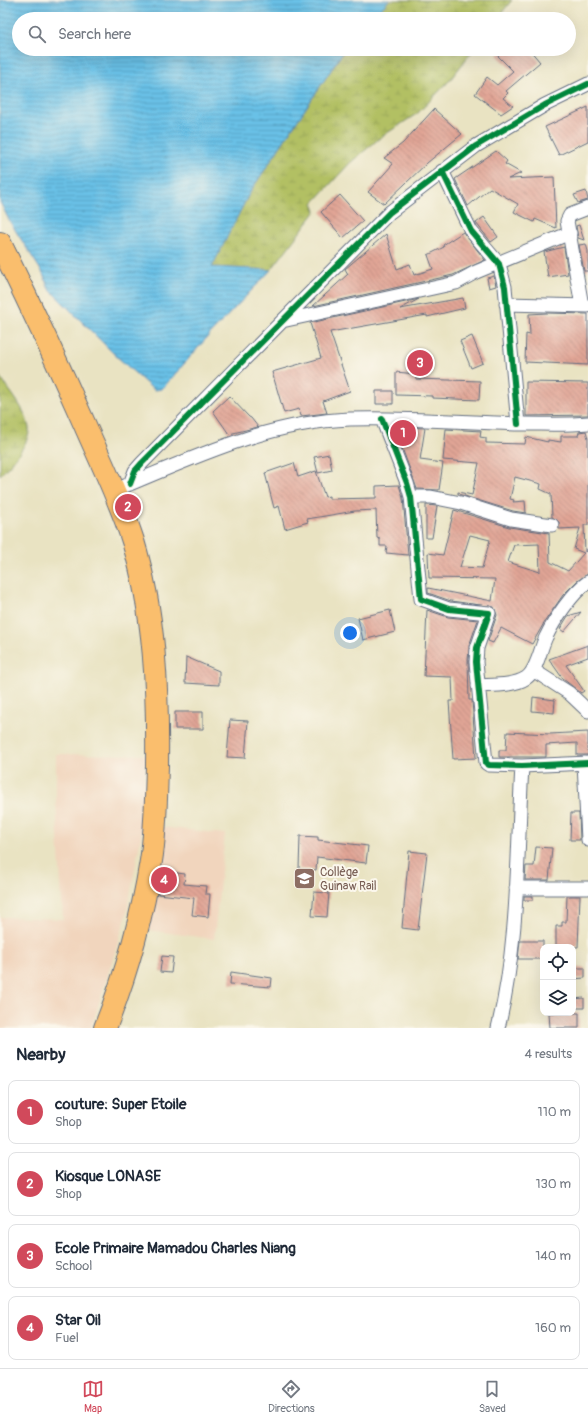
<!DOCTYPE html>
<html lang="en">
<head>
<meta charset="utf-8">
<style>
  :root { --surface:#fff; --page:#f6f6f7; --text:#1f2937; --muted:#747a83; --line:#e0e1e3; --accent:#d1495b }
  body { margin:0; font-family:Pangolin,sans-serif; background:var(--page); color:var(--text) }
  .controls { position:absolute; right:12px; bottom:12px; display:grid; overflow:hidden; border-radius:8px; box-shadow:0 4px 16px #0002 }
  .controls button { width:36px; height:36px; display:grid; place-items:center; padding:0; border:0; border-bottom:1px solid var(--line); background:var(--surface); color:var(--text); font:20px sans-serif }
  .you { position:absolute; left:350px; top:633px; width:14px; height:14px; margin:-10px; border:3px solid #fff; border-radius:50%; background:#1a73e8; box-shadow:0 0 0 6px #1a73e833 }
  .badge { display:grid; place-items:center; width:26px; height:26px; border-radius:50%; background:var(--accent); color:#fff; font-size:13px; font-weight:700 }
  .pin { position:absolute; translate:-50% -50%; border:2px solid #fff; box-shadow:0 1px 4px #0006 }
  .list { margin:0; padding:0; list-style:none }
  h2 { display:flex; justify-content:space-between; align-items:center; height:52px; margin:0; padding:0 16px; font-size:17px }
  h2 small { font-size:13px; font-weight:400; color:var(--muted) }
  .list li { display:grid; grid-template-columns:26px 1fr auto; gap:12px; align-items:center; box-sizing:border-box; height:64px; margin:0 8px 8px; padding:0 8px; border:1px solid var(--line); border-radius:8px }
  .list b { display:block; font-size:15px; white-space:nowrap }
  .list p { margin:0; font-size:13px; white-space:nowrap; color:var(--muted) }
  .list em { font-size:13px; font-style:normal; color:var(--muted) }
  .icon { flex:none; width:22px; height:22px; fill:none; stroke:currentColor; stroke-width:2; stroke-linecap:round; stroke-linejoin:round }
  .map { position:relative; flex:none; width:588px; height:1028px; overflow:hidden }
  .search { position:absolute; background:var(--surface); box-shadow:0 4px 16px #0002; left:12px; right:12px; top:12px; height:44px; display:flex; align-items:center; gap:10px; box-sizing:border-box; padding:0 14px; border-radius:22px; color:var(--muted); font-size:15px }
  .sheet { height:340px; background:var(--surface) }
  nav { display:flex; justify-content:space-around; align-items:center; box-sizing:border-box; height:56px; border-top:1px solid var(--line); background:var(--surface); font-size:11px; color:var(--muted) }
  nav a { display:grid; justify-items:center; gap:2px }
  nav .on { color:var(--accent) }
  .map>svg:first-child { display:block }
</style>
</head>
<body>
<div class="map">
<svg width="588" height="1028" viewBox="0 0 588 1028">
  <defs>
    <pattern id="wetland-marsh" width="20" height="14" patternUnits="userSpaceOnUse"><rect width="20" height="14" fill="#b2c063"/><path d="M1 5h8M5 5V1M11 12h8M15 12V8" fill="none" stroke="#98a558"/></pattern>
    <pattern id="water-rules" width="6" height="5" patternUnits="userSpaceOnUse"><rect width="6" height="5" fill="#69c1e7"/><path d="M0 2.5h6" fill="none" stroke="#569dbe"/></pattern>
    <pattern id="building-back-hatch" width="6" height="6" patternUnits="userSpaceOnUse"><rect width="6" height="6" fill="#e1a595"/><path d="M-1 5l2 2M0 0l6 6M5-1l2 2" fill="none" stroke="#b6877d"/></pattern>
  </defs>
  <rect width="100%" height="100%" fill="#fbf7ec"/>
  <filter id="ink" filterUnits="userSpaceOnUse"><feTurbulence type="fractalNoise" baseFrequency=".025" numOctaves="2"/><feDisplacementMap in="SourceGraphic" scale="8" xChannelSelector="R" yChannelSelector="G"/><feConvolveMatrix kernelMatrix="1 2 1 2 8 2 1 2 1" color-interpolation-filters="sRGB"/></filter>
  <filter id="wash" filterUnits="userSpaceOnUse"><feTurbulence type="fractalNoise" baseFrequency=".012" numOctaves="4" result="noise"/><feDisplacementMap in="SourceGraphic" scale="16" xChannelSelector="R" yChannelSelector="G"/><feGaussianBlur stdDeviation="0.9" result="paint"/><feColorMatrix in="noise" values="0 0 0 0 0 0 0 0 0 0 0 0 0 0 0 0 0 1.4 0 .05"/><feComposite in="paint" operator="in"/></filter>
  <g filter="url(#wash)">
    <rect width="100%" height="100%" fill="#e9e3c2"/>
    <path fill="#f1d5bd" d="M 56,754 L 146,755 L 141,836 L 126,917 L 91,1028 L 0,1028 L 0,917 L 63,919 L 56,801 Z
      M 153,826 L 225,834 L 214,939 L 133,928 Z"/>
    <path fill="url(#wetland-marsh)" stroke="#667860" d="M 389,0 L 512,0 L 497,19 L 372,19 Z
      M 345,49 L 474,49 L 450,80 L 418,113 L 381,137 L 350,163 L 313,203 L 316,211 L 271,270 L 211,267 L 250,192 Z
      M 0,377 C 10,392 26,409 29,428 C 31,442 10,466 0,475 Z"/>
    <path fill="url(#water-rules)" stroke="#4278a2" d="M 0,0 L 389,0 L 372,19 L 19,19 L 19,49 L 345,49 L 250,192 L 212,267 L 271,270 L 211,333 L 162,389 L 155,390 L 148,385 L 113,353 L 49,289 L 42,272 L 10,222 L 0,202 Z"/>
    <g id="blocks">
      <path fill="url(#building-back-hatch)" fill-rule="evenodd" d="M 504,49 L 529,49 L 540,62 L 506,91 L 508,93 L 503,98 L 513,106 L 501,114 L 475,94 L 487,77 L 497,85 L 513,71 L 497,55 Z
        M 588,107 L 588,141 L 559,155 L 545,127 Z
        M 434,109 L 462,134 L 427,163 L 384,204 L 368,192 L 393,164 L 384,158 L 403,143 Z
        M 496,151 L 507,161 L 505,164 L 521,173 L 508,179 L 554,177 L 556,228 L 535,219 L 534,222 L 514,212 L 518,204 L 490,188 L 468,206 L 455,179 Z
        M 586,191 L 588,200 L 578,203 L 574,195 Z
        M 340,195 L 363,221 L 343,238 L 321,212 Z
        M 484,217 L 498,237 L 491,242 L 476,223 Z
        M 579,225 L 584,240 L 578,238 L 576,226 Z
        M 463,232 L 485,260 L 453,275 L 313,306 L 348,274 L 345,269 L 386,234 L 397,269 L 410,264 L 414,275 L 433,269 L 428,255 L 444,247 L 443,245 Z
        M 586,244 L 588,251 L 588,271 L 584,271 L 579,245 Z
        M 564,247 L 568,274 L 548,277 L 544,252 Z
        M 494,276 L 496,286 L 489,288 L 487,278 Z
        M 463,298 L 465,308 L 427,317 L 427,315 L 330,332 L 350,391 L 323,401 L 327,413 L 301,416 L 299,409 L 284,413 L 272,372 L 321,358 L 310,323 L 419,299 L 400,309 Z
        M 547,313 L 588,314 L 588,365 L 525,362 L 526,334 L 530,335 L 529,314 Z
        M 472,336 L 483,363 L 471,368 L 460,341 Z
        M 396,372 L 416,374 L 416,379 L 480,381 L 479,400 L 432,398 L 432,396 L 396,395 Z
        M 526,382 L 588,383 L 588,415 L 526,416 Z
        M 376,391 L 393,391 L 393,404 L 376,404 Z
        M 229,396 L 249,417 L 251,418 L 258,427 L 229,434 L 213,411 Z
        M 397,427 L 425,428 L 420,460 L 443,463 L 439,490 L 417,489 L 398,437 Z
        M 446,429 L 481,431 L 480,437 L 486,438 L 486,443 L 525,444 L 526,437 L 548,442 L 548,440 L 561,442 L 561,436 L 578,436 L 579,432 L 586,431 L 588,438 L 588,525 L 584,525 L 585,552 L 588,548 L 588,574 L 577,581 L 563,595 L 543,624 L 544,623 L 532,644 L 501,628 L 493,643 L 488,641 L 497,615 L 494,607 L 451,601 L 428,593 L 428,588 L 492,601 L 495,579 L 429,578 L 428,553 L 443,555 L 454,510 L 509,527 L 549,533 L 550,562 L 568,571 L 584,553 L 574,549 L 580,528 L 559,529 L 559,522 L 552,517 L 551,494 L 540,489 L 541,484 L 515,477 L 510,499 L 514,500 L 513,502 L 525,501 L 526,513 L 513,511 L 458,494 L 458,492 L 472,495 L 479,463 L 443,460 ZM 470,535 L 490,540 L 482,568 L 460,567 ZM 539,544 L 540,572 L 508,562 L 514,545 Z
        M 329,454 L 332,470 L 318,473 L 314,457 Z
        M 294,463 L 298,477 L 316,471 L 325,497 L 329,496 L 329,499 L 376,498 L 376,486 L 399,485 L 403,498 L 408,555 L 386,553 L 387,546 L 380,546 L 380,539 L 377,538 L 376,510 L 355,511 L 307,519 L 308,522 L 285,529 L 279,506 L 274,508 L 265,473 Z
        M 426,505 L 437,506 L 432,538 L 426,538 Z
        M 390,610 L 395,632 L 363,640 L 358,618 Z
        M 427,610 L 448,617 L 478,620 L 469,646 L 468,661 L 469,700 L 472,700 L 476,758 L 453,759 L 449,701 L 453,701 L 452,677 L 424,676 Z
        M 581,612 L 564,632 L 560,629 L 568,616 Z
        M 588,645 L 588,657 L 566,665 L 584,691 L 581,693 L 563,679 L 549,659 Z
        M 186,657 L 219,671 L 219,685 L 185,683 Z
        M 533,697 L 555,700 L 554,713 L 532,711 Z
        M 175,712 L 203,712 L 203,729 L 175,729 Z
        M 230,720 L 248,721 L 245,758 L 227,757 Z
        M 507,732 L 550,734 L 588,732 L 588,755 L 577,755 L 577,743 L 546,745 L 546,757 L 499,757 L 499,750 L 506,750 Z
        M 571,813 L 579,813 L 580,840 L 570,840 Z
        M 300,836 L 318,837 L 318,840 L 368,846 L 366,863 L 317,857 L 316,870 L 299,869 Z
        M 536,847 L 552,848 L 549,880 L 525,880 L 526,866 L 534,866 Z
        M 409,851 L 427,853 L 418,930 L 402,928 Z
        M 162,871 L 185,874 L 184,884 L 206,886 L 205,894 L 210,894 L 208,917 L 192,915 L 194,898 L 158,894 Z
        M 314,892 L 329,893 L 327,917 L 312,916 Z
        M 524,896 L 533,896 L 533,900 L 524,900 Z
        M 567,896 L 580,896 L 578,947 L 556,947 L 556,926 L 562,926 L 562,922 L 566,922 Z
        M 520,941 L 543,941 L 543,959 L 518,959 Z
        M 162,956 L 173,957 L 171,973 L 160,972 Z
        M 573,968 L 585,968 L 585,978 L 573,979 Z
        M 231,972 L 272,978 L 271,987 L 230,984 Z
        M 584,998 L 584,1008 L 573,1008 L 573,999 Z
        M 549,1013 L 579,1013 L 579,1028 L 550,1028 Z"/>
    </g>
  </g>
  <g filter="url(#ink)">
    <use href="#blocks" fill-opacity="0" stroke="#636e81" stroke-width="1"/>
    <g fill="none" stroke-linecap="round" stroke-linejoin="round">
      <defs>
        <path id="street" d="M 442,171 L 471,231 L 499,264 L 505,287 L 518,424
          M 506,304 L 588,306
          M 582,306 L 567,221 L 570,215 L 588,208
          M 282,321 L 456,283 L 476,272 L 570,233
          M 382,419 L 407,483 L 411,497 L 421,599 L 449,609 L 489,613 L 477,648 L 476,662 L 486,763 L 489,765 L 522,766 L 588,763
          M 130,484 L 135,471 L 142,463 L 390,212 L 476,146 L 545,105 L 588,84
          M 125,486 C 197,456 270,422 350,419 C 408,417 466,423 525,424 C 546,424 567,425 588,423
          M 411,497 L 431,497 L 461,503 L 511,519 L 552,525
          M 533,670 L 569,693 L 588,711
          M 478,686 C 492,685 514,686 526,678 C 537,671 540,649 546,637 C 554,620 572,593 588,582
          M 584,763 L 588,840
          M 516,888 L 588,888
          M 498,1028 C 519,943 517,853 522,766"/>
        <path id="highway" d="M 0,243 C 29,302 57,362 84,423 C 101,462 120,500 133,541 C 155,614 158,691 157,766 C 156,798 156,830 151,861 C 142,918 126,975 105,1028"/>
      </defs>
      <use href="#street" stroke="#636e81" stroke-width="15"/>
      <use href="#highway" stroke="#636e81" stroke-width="24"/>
      <use href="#street" stroke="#fff" stroke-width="13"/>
      <use href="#highway" stroke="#fabe6d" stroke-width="22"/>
      <defs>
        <path id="cycleway" d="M 442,171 L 471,231 L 499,264 L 505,287 L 518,424
          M 382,419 L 407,483 L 411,497 L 421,599 L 449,609 L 489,613 L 477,648 L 476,662 L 486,763 L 489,765 L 522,766 L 588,763
          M 130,484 L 135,471 L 142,463 L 390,212 L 476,146 L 545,105 L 588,84"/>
      </defs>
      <use href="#cycleway" stroke="#fbf7ec" stroke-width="8"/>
      <use href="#cycleway" stroke="#00873e" stroke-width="6"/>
    </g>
  </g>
  <defs>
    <symbol id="school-square" viewBox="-11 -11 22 22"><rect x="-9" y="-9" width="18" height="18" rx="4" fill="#8d6e63" stroke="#fbf7ec"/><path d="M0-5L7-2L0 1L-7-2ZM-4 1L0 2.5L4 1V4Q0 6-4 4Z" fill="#fff"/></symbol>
  </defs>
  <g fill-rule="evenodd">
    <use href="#school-square" x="292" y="866" width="25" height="25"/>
  </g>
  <g text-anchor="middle" stroke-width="4" stroke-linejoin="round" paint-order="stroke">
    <g font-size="12" fill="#785e54" stroke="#fbf7ec" text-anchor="start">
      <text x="320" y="876">Collège<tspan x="320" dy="14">Guinaw Rail</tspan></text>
    </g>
  </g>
</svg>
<div class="controls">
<button><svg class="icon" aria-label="locate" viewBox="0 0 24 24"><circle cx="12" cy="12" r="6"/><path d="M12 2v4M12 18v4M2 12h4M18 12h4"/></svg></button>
<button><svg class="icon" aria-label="layers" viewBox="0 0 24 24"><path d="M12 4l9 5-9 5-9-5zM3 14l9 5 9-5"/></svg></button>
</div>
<div class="you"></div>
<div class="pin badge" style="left:403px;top:433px">1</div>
<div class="pin badge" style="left:128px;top:507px">2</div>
<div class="pin badge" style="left:420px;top:363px">3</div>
<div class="pin badge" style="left:164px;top:880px">4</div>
<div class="search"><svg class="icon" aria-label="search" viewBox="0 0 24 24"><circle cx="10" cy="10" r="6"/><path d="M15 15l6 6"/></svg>Search here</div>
</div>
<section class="sheet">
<h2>Nearby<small>4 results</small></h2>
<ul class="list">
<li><span class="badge">1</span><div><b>couture: Super Etoile</b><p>Shop</p></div><em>110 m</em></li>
<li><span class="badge">2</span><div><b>Kiosque LONASE</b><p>Shop</p></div><em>130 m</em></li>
<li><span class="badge">3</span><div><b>Ecole Primaire Mamadou Charles Niang</b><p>School</p></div><em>140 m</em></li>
<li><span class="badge">4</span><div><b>Star Oil</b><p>Fuel</p></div><em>160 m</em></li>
</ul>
</section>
<nav>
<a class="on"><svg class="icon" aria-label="map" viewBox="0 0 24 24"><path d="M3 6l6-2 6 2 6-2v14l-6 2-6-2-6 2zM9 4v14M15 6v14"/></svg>Map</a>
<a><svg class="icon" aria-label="directions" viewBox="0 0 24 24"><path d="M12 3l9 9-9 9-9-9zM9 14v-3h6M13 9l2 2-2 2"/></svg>Directions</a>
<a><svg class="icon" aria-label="saved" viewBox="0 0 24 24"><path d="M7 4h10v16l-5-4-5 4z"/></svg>Saved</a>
</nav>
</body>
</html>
